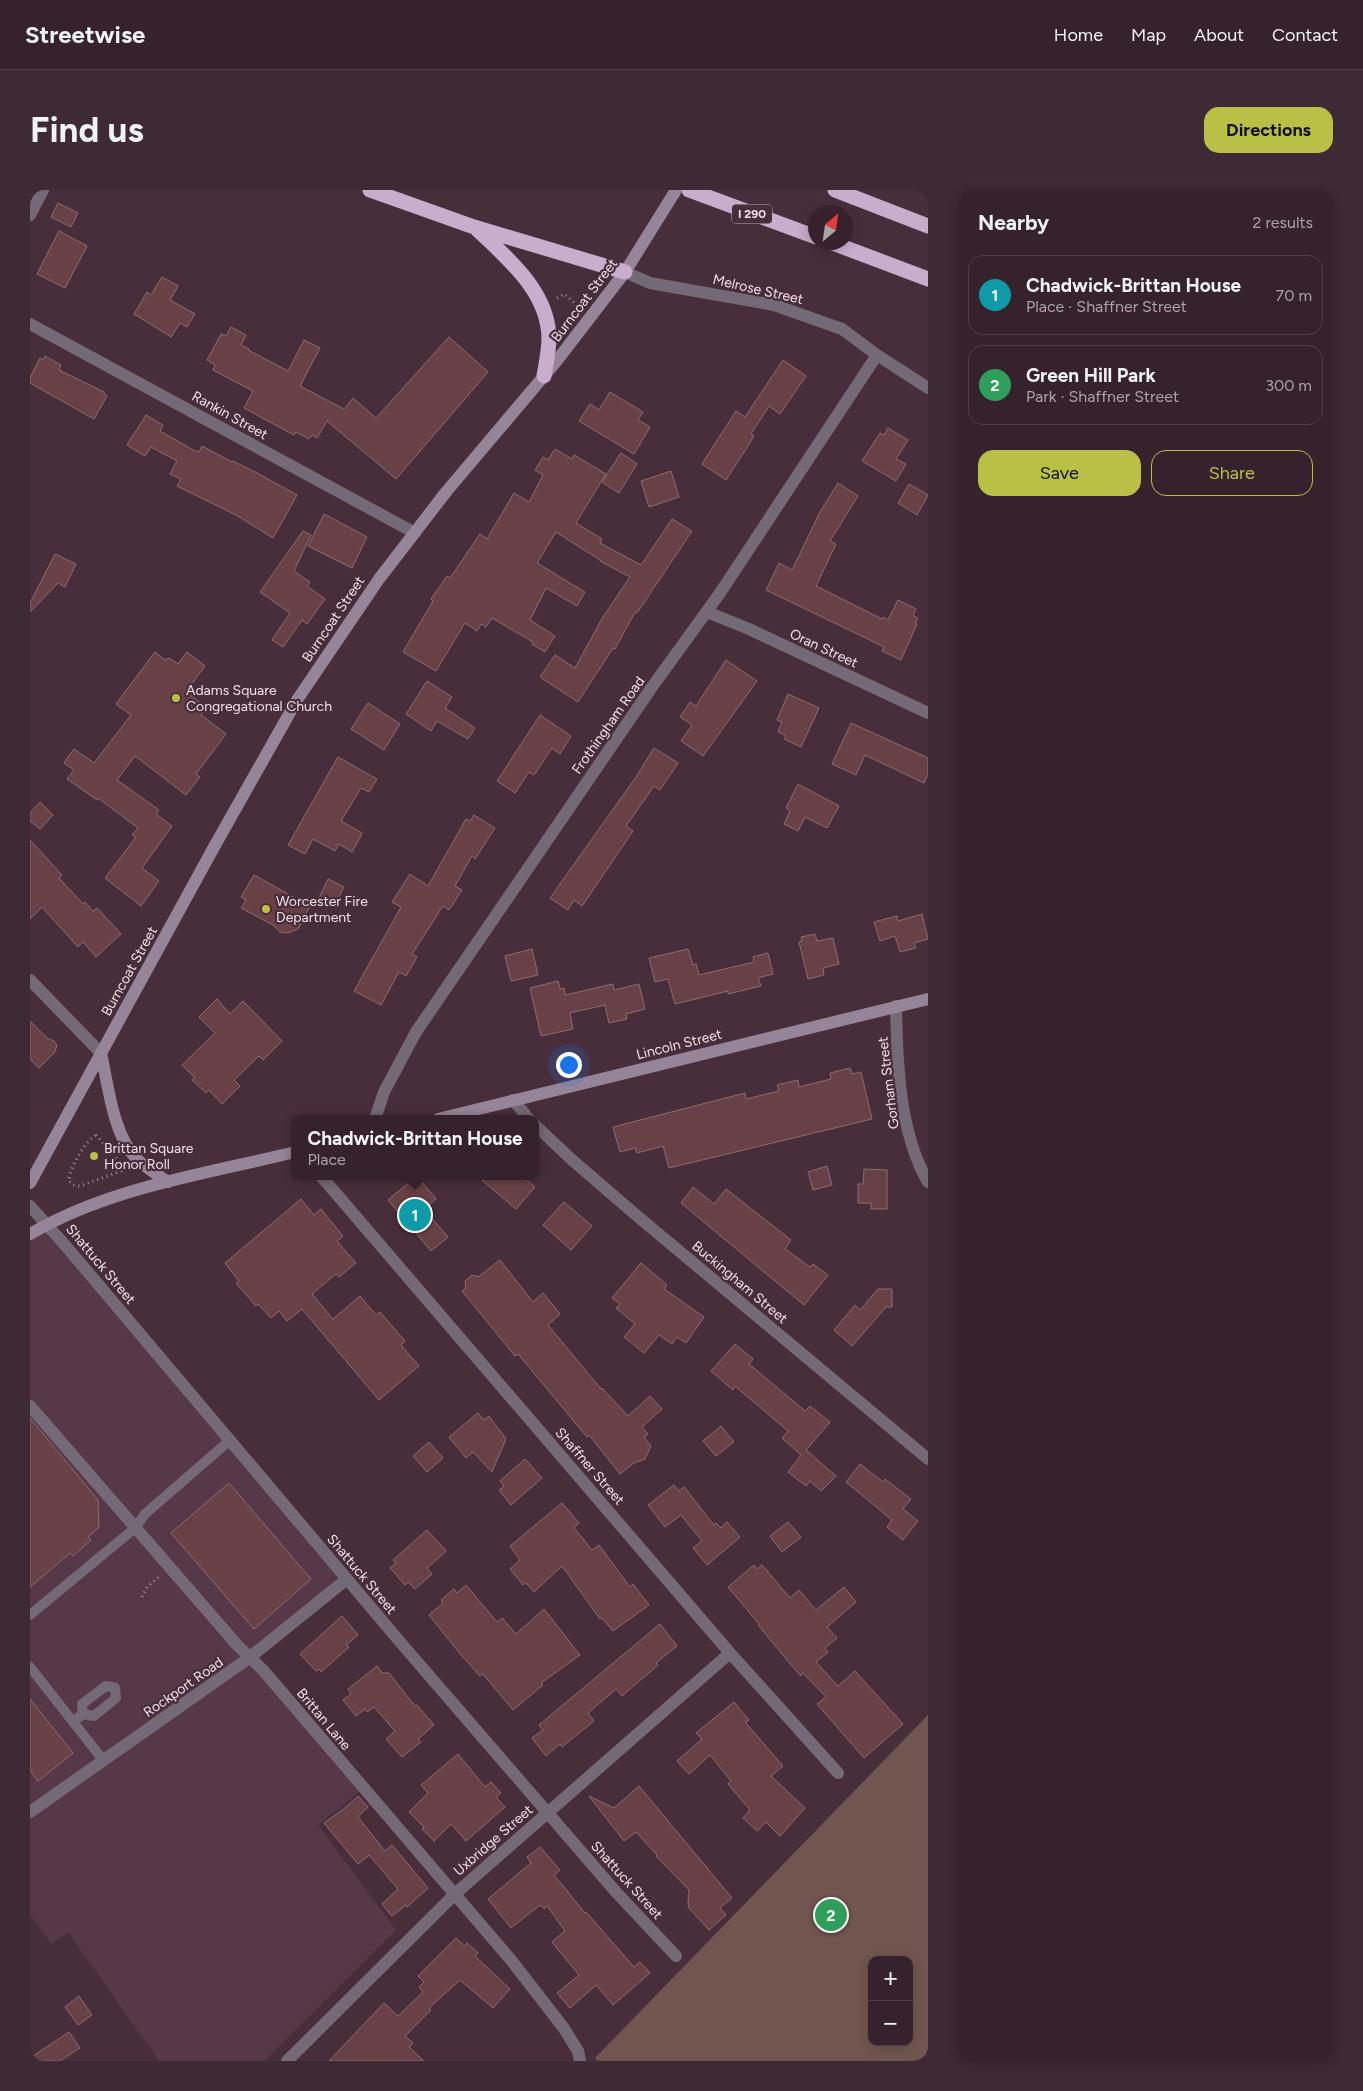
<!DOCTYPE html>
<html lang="en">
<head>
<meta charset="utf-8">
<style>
  :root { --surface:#36222c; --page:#3d2a34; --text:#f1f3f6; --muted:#aaa4a9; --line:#503f48; --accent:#b9c046 }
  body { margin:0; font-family:Figtree,sans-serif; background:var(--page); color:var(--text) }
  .controls { position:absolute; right:15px; bottom:15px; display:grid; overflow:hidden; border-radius:10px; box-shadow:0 2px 12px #0003 }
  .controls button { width:45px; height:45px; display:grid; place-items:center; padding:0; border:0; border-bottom:1px solid var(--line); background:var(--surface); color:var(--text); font:25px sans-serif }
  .compass { position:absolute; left:778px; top:15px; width:45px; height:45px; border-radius:50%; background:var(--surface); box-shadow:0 2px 12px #0003; rotate:29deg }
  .you { position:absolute; left:538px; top:874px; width:18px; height:18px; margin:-12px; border:4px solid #fff; border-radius:50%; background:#1a73e8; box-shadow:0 0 0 8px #1a73e833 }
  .badge { display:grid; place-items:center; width:32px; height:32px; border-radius:50%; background:var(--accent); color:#fff; font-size:16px; font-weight:700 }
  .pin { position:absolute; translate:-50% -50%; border:2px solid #fff; box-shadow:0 1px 5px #0006 }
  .popup { position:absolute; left:261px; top:925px; width:248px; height:65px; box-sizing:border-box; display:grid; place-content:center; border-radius:10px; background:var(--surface); filter:drop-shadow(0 1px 4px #0005); font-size:16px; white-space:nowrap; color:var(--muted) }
  .popup b { font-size:19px; color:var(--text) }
  .popup::after { content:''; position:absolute; left:50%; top:100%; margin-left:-10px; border:10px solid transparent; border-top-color:var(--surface) }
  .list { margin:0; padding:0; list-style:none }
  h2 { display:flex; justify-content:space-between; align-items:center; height:65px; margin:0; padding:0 20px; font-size:21px }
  h2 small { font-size:16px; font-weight:400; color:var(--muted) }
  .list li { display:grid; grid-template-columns:32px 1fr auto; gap:15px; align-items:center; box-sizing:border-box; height:80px; margin:0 10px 10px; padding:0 10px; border:1px solid var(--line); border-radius:15px }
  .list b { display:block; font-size:19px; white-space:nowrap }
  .list p { margin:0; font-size:16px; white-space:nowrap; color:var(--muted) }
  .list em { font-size:16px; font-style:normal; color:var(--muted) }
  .actions { display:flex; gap:10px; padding:15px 20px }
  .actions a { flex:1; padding:11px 0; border:1px solid var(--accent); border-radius:15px; text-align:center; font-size:18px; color:var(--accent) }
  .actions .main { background:var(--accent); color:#111 }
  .map { position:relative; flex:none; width:898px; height:1871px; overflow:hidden; border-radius:15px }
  header { display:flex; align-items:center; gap:30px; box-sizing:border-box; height:70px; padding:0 25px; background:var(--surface); border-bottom:1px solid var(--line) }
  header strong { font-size:24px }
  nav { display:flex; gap:28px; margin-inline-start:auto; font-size:18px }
  .intro { display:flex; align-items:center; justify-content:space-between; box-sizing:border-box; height:120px; padding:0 30px }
  h1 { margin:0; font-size:35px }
  .button { padding:12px 22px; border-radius:15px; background:var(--accent); color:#111; font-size:18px; font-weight:700 }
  main { display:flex; gap:30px; padding:0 30px }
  aside { flex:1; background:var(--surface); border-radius:15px; box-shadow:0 2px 12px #0003 }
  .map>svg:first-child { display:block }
</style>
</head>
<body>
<header>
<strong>Streetwise</strong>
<nav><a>Home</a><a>Map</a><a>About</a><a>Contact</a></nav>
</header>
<div class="intro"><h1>Find us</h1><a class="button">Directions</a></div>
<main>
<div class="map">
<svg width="898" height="1871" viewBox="0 0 898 1871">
  <rect width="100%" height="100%" fill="#482e3b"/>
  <path fill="#573849" d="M 17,1034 L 317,1389 L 220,1468 L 333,1599 L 288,1635 L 366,1740 L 234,1871 L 129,1871 L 38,1742 L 21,1754 L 0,1724 L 0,1044 Z"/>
  <path fill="#71564f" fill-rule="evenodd" d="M 898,1525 L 898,1871 L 568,1871 L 565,1868 ZM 842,1770 L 879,1770 L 879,1852 L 842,1852 Z"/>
  <path fill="#674145" stroke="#8d6c6f" d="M 28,13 L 48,23 L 41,37 L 21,27 Z
    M 29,41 L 57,56 L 35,98 L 7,84 Z
    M 132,87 L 148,96 L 140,110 L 165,124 L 157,137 L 150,133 L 141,147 L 104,124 L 117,102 L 121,105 Z
    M 201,137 L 216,145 L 211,155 L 219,159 L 218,160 L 258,181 L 274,150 L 290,158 L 270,196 L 314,219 L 323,208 L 346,228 L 419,147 L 458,182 L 366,289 L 297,231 L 287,248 L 282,245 L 279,249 L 266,242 L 264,245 L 214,218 L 223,201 L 183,180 L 185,175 L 177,170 L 191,144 L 196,146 Z
    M 15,166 L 31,175 L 29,180 L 74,202 L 74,204 L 77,206 L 64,229 L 0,193 L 0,188 L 10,168 L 13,170 Z
    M 753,170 L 776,186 L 750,224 L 739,216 L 721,244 L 724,246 L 716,259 L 696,290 L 672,274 L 706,221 L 715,227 Z
    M 580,202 L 613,222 L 608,230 L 620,237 L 604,264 L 549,231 L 560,214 L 569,220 Z
    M 116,225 L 133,235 L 130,241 L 165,261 L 169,262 L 172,256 L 202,272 L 203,271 L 229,284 L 267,305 L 243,348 L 206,325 L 147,296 L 151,289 L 140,284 L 147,271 L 121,257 L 115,266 L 97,255 Z
    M 858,238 L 878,250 L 866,269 L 876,274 L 866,291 L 832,271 L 850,243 L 854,245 Z
    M 525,259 L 542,269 L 544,265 L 576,284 L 546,333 L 572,349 L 570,353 L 611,375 L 642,329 L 662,341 L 607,423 L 605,422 L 585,459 L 583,458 L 548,512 L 510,487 L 525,465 L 545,478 L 573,427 L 600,387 L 570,371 L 570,370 L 526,342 L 507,373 L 555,402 L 547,416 L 516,398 L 500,430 L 525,446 L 515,462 L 502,454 L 503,452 L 462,428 L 456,437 L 451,434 L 447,441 L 435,433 L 406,481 L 373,462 L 403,411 L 401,409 L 417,386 L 420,388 L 450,344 L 457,349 L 484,303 L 499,312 L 513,285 L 505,280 L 513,267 L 518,270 Z
    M 591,263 L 607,274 L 589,303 L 572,292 Z
    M 641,281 L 649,307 L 619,317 L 611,291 Z
    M 808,293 L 828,306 L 800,351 L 806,354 L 786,396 L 852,429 L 853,427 L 858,430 L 868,410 L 886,419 L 883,425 L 888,428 L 885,433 L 887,434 L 871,470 L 852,461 L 854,457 L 842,451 L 736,400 L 749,373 L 762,380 L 790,322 Z
    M 879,294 L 898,305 L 887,325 L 868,313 Z
    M 294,324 L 337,347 L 322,378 L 278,356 Z
    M 273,341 L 281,345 L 264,381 L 280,392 L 277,396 L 295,409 L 277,434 L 272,430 L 253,457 L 242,450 L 260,423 L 230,402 Z
    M 25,364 L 46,374 L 35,397 L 28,393 L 0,422 L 0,413 Z
    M 125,462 L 135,470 L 139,468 L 148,474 L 157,462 L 175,476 L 156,502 L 177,518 L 171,525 L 196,544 L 166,584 L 170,587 L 156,605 L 105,566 L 87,590 L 129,620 L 126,624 L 142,636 L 112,678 L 129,691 L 111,716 L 75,688 L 106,647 L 102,645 L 108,638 L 68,608 L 67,610 L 37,589 L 44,580 L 34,573 L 44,559 L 64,573 L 101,525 L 86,514 Z
    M 696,470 L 727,491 L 673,566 L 651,551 L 662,535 L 650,527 L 660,512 L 666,516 Z
    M 397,491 L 422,507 L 415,518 L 445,538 L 438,549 L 407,531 L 401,541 L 376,524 Z
    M 758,504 L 789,518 L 771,557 L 754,549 L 756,546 L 748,542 L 752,532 L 747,530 Z
    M 338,513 L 370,534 L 354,560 L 321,539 Z
    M 510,525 L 541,546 L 530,564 L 522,558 L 504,585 L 499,582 L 485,603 L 467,591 Z
    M 821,533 L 898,568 L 898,584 L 894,593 L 835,565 L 826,585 L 802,574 Z
    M 624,558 L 648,573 L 630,600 L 624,596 L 596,636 L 603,641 L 552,716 L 544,710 L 538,720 L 520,708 L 606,587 Z
    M 308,567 L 347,589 L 339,602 L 331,598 L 311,631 L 332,643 L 331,646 L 322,662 L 309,654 L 305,661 L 283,649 L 275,664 L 258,655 Z
    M 768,594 L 809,616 L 797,638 L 775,627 L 768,641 L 754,634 L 760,621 L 756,618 Z
    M 10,612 L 23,625 L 10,639 L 0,631 L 0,623 Z
    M 444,625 L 465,638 L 445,669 L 442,666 L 425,696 L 432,700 L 419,720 L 413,716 L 382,764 L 387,767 L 376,786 L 369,782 L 351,815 L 324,801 L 371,717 L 362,712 L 380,684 L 398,696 L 436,629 L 440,631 Z
    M 0,650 L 32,685 L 29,688 L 53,714 L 55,712 L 63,721 L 67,718 L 91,744 L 66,767 L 53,752 L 48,757 L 12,717 L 0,729 Z
    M 224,685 L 280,716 L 268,739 L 258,743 L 250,742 L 243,735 L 211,718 L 216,710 L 211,707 Z
    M 298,689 L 314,697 L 304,716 L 289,708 Z
    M 892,724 L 898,749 L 884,753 L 886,758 L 870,762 L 865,746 L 850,751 L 844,732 L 867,726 L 868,731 Z
    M 785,744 L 787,751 L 803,748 L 809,774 L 793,778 L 794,785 L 778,789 L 769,752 L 772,751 L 771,747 Z
    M 502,759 L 508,785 L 481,791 L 475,766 Z
    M 658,759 L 663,775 L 666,774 L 669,785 L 724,772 L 723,767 L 738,763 L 743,784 L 728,788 L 731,796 L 698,804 L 698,801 L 645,814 L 638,789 L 625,792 L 619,768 Z
    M 528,791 L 530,799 L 534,798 L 535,805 L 583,794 L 584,800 L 609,794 L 615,819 L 596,824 L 597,829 L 579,833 L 575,815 L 540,823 L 543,839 L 511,846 L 500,798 Z
    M 187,809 L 200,824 L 213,811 L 252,851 L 233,870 L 229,866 L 204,890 L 210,896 L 192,914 L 179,900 L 176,903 L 162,890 L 165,888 L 152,875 L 185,843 L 169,827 Z
    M 0,831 L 17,848 L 24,851 L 27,855 L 25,862 L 9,878 L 0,869 Z
    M 820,878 L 822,884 L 831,882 L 842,929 L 639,978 L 633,956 L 607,963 L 605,958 L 590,962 L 583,937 L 715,903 L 716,909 L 749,901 L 747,895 L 768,890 L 769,897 L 801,889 L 800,883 Z
    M 797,976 L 802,995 L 783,1000 L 778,982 Z
    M 834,979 L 857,980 L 857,1019 L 841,1019 L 841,1013 L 828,1013 L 828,994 L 833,994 Z
    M 387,986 L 406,1009 L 394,1019 L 418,1047 L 401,1061 L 358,1010 Z
    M 447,986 L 492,986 L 505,997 L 486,1019 Z
    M 663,997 L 684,1014 L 696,999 L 761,1050 L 755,1059 L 780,1077 L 783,1074 L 798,1085 L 774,1115 L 651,1013 Z
    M 271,1009 L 284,1025 L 291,1019 L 313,1046 L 307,1051 L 326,1073 L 309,1087 L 306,1084 L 282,1104 L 303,1129 L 330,1106 L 346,1125 L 350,1122 L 375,1151 L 371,1155 L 389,1176 L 349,1210 L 272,1119 L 257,1131 L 249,1121 L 241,1128 L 228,1114 L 226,1116 L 206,1093 L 209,1091 L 195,1073 Z
    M 534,1012 L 562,1036 L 541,1060 L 513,1035 Z
    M 470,1070 L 503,1112 L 513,1103 L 530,1124 L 518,1135 L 571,1199 L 572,1198 L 598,1226 L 620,1206 L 632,1219 L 612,1237 L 618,1244 L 614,1247 L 621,1256 L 615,1269 L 604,1273 L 590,1284 L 559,1245 L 557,1247 L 488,1164 L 485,1166 L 432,1101 L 436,1098 L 435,1091 L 442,1085 L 448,1087 Z
    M 611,1073 L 637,1095 L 634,1099 L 674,1127 L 656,1153 L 647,1147 L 642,1154 L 629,1145 L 614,1163 L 594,1147 L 605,1134 L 586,1118 L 590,1114 L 582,1108 Z
    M 848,1099 L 862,1099 L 862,1117 L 856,1117 L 822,1156 L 804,1140 L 825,1115 L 830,1120 Z
    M 705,1154 L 723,1169 L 719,1174 L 775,1221 L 780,1216 L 800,1232 L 776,1260 L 806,1286 L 791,1301 L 780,1291 L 776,1296 L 758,1282 L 771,1265 L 752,1248 L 758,1241 L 705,1196 L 703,1200 L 681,1181 Z
    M 448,1223 L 454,1230 L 459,1226 L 476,1249 L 462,1282 L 443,1262 L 436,1268 L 419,1247 Z
    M 0,1228 L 68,1310 L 69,1337 L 58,1347 L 61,1350 L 43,1366 L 40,1363 L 0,1397 Z
    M 691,1236 L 704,1252 L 686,1266 L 673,1251 Z
    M 399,1252 L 413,1268 L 397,1282 L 383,1266 Z
    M 495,1269 L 512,1288 L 481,1315 L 469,1300 L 474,1296 L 470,1291 Z
    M 830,1274 L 853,1292 L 855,1289 L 881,1309 L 873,1319 L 888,1331 L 873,1350 L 857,1337 L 862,1330 L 816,1292 Z
    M 199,1293 L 281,1389 L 224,1439 L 141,1343 Z
    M 644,1295 L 649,1301 L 654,1297 L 684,1335 L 686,1333 L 691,1338 L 697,1332 L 710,1347 L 677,1375 L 663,1358 L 672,1351 L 651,1325 L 635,1337 L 618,1315 Z
    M 532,1313 L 549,1333 L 544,1338 L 562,1360 L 569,1355 L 600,1397 L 603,1394 L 619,1415 L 583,1441 L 572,1428 L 570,1429 L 532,1376 L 504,1402 L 496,1393 L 493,1395 L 480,1379 L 490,1370 L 480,1356 Z
    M 758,1332 L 771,1347 L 752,1362 L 740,1346 Z
    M 397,1340 L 416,1361 L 397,1378 L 402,1384 L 385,1399 L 378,1392 L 375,1395 L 360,1378 L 366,1373 L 363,1370 Z
    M 724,1375 L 727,1379 L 732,1375 L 760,1408 L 769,1400 L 786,1420 L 814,1397 L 826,1412 L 797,1437 L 807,1448 L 795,1458 L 798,1462 L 786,1472 L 808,1496 L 825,1481 L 873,1534 L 834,1568 L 787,1514 L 796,1507 L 773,1483 L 771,1486 L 757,1470 L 728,1435 L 729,1434 L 698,1397 Z
    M 436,1395 L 467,1432 L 472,1428 L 486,1444 L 514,1419 L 550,1465 L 511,1493 L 513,1495 L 483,1520 L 453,1484 L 450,1486 L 431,1465 L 399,1425 L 413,1413 L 411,1410 L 424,1399 L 427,1403 Z
    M 312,1426 L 328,1445 L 316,1455 L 319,1457 L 291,1482 L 289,1479 L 286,1481 L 270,1464 Z
    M 630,1434 L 647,1456 L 626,1473 L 628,1475 L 592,1506 L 586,1499 L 558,1523 L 564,1531 L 532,1557 L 530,1554 L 516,1566 L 502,1548 L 513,1540 L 509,1535 Z
    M 347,1476 L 352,1483 L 359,1483 L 385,1516 L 387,1515 L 404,1535 L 388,1549 L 391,1552 L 372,1567 L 356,1549 L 365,1541 L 344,1517 L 337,1522 L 335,1519 L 326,1526 L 313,1510 L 321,1504 L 318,1499 Z
    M 0,1509 L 43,1563 L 8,1591 L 0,1580 Z
    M 704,1512 L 719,1530 L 715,1532 L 753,1576 L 741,1586 L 775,1618 L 750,1646 L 736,1632 L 727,1641 L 713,1628 L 720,1620 L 698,1594 L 701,1591 L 680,1565 L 659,1584 L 647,1571 L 672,1549 L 666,1543 Z
    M 428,1564 L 455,1597 L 461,1592 L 471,1603 L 466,1607 L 475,1617 L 436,1651 L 421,1634 L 404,1651 L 392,1639 L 394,1637 L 379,1622 L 398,1603 L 391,1595 Z
    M 609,1596 L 702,1708 L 690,1718 L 696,1725 L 679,1740 L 659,1718 L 658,1714 L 659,1700 L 626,1666 L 627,1665 L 606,1642 L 594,1651 L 559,1606 L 584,1618 Z
    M 328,1606 L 338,1617 L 328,1627 L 355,1661 L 362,1655 L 398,1698 L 377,1717 L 376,1715 L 362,1726 L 352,1714 L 368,1699 L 339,1665 L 328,1674 L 294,1633 L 315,1618 Z
    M 510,1657 L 530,1680 L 524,1685 L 555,1723 L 556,1722 L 604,1777 L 610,1772 L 620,1783 L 583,1815 L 566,1795 L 540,1818 L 527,1803 L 549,1785 L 522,1752 L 535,1741 L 517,1716 L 514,1719 L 510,1715 L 481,1738 L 458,1709 L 501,1673 L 497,1667 Z
    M 426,1748 L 435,1756 L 437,1753 L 448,1763 L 445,1766 L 480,1799 L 463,1818 L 430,1790 L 399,1818 L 401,1820 L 375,1846 L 383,1853 L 379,1857 L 394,1871 L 299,1871 L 354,1813 L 368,1826 L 393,1802 L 389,1797 L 394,1792 L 388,1786 Z
    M 49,1806 L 62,1825 L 48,1835 L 35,1817 Z
    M 39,1842 L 50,1858 L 30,1871 L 0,1871 L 0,1868 Z"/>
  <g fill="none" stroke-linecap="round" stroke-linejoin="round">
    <path stroke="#a38e98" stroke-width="3" stroke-dasharray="1 4" stroke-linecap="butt" d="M 527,108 L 534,104 L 547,115
      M 66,945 L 89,971 L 92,976 L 91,981 L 50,996 L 43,995 L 39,991 C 37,982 57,948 66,945 Z
      M 112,1407 L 117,1397 L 129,1387"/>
    <path stroke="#746976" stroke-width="10" d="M 0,1425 L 105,1338 L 115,1324 L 199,1251
      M 0,1477 L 73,1570
      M 44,1531 L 53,1524 L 64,1526 L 86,1508 L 85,1498 L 76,1496 L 52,1514 L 53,1524"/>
    <path stroke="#746976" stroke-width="12" d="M 0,25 L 13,0
      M 595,82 L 620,93 L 744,115 L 812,139 L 847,165 L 898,198
      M 0,134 L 385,343
      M 677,422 L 719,439 L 898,523
      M 0,790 L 71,863
      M 866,816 C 867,873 869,942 898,992
      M 483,910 L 499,929
      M 345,929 L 354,902 L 386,842 L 622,497 L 690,403 L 847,165
      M 505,935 L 541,969 L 606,1025 L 898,1269
      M 291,986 L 700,1463 L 808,1583
      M 0,1016 L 35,1055 L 371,1453 L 586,1702 L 646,1766
      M 0,1216 L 208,1456 L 233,1480 L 481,1770 L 533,1837 L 548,1861 L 550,1871
      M 0,1622 L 219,1468 L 317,1389
      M 257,1871 L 425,1704 L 700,1463"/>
    <path stroke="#968599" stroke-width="12" d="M 71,863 C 78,894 83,946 107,969 C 116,978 128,985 138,992
      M 408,929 L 898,809
      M 0,993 L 184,657 L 267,510 L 349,389 L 416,302 L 525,173 L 595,82 L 646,0
      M 0,1044 C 80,997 176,984 265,962"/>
    <path stroke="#c8adcc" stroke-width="15" d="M 340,0 L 444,37 L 595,82
      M 659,0 L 786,47
      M 805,0 L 898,36
      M 447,39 C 478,69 518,101 519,148 C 519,160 516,174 514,186
      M 800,52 L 898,89"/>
  </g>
  <g fill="#b9c046" stroke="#482e3b" stroke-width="2">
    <circle cx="146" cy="508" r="5"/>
    <circle cx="236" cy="719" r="5"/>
    <circle cx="64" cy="966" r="5"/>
  </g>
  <g text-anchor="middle" stroke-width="4.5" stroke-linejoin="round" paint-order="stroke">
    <rect fill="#482e3b" stroke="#bfabb5" stroke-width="1" x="702" y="14.5" width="40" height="19" rx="4"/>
    <g font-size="12" font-weight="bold" fill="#f2e1e9">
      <text x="722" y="28">I 290</text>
    </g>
    <g font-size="14" fill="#f2e1e9" stroke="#482e3b">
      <text transform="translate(728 99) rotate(13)" y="5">Melrose Street</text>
      <text transform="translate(554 110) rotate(-53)" y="5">Burncoat Street</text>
      <text transform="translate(200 225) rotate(29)" y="5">Rankin Street</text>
      <text transform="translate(303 429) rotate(-56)" y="5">Burncoat Street</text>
      <text transform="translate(794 458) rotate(25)" y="5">Oran Street</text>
      <text transform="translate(578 535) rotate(-55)" y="5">Frothingham Road</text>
      <text transform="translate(99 781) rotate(-61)" y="5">Burncoat Street</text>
      <text transform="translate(649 854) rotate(-14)" y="5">Lincoln Street</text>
      <text transform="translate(858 893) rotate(-97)" y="5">Gorham Street</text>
      <text transform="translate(71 1074) rotate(50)" y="5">Shattuck Street</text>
      <text transform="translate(710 1092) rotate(40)" y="5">Buckingham Street</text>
      <text transform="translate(560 1276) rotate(49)" y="5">Shaffner Street</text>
      <text transform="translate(332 1384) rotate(50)" y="5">Shattuck Street</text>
      <text transform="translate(153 1497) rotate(-35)" y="5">Rockport Road</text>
      <text transform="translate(294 1529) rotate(50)" y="5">Brittan Lane</text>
      <text transform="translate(463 1650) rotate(-41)" y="5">Uxbridge Street</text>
      <text transform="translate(597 1690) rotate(48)" y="5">Shattuck Street</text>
    </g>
    <g font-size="14" fill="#f2e1e9" stroke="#482e3b" text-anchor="start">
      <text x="156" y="505">Adams Square<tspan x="156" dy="16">Congregational Church</tspan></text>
      <text x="246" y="716">Worcester Fire<tspan x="246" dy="16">Department</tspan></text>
      <text x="74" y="963">Brittan Square<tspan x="74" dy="16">Honor Roll</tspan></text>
    </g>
  </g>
</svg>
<div class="controls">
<button>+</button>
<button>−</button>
</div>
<svg class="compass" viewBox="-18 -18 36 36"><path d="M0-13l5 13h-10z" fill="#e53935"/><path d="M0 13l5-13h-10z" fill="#aaa4a9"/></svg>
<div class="you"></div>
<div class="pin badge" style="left:385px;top:1025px;background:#0f9aa8">1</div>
<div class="popup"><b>Chadwick-Brittan House</b>Place</div>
<div class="pin badge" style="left:801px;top:1725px;background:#2e9e5b">2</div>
</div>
<aside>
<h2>Nearby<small>2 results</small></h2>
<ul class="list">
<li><span class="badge" style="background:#0f9aa8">1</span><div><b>Chadwick-Brittan House</b><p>Place · Shaffner Street</p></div><em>70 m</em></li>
<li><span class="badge" style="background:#2e9e5b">2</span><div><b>Green Hill Park</b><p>Park · Shaffner Street</p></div><em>300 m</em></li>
</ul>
<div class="actions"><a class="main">Save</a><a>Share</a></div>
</aside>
</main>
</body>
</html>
